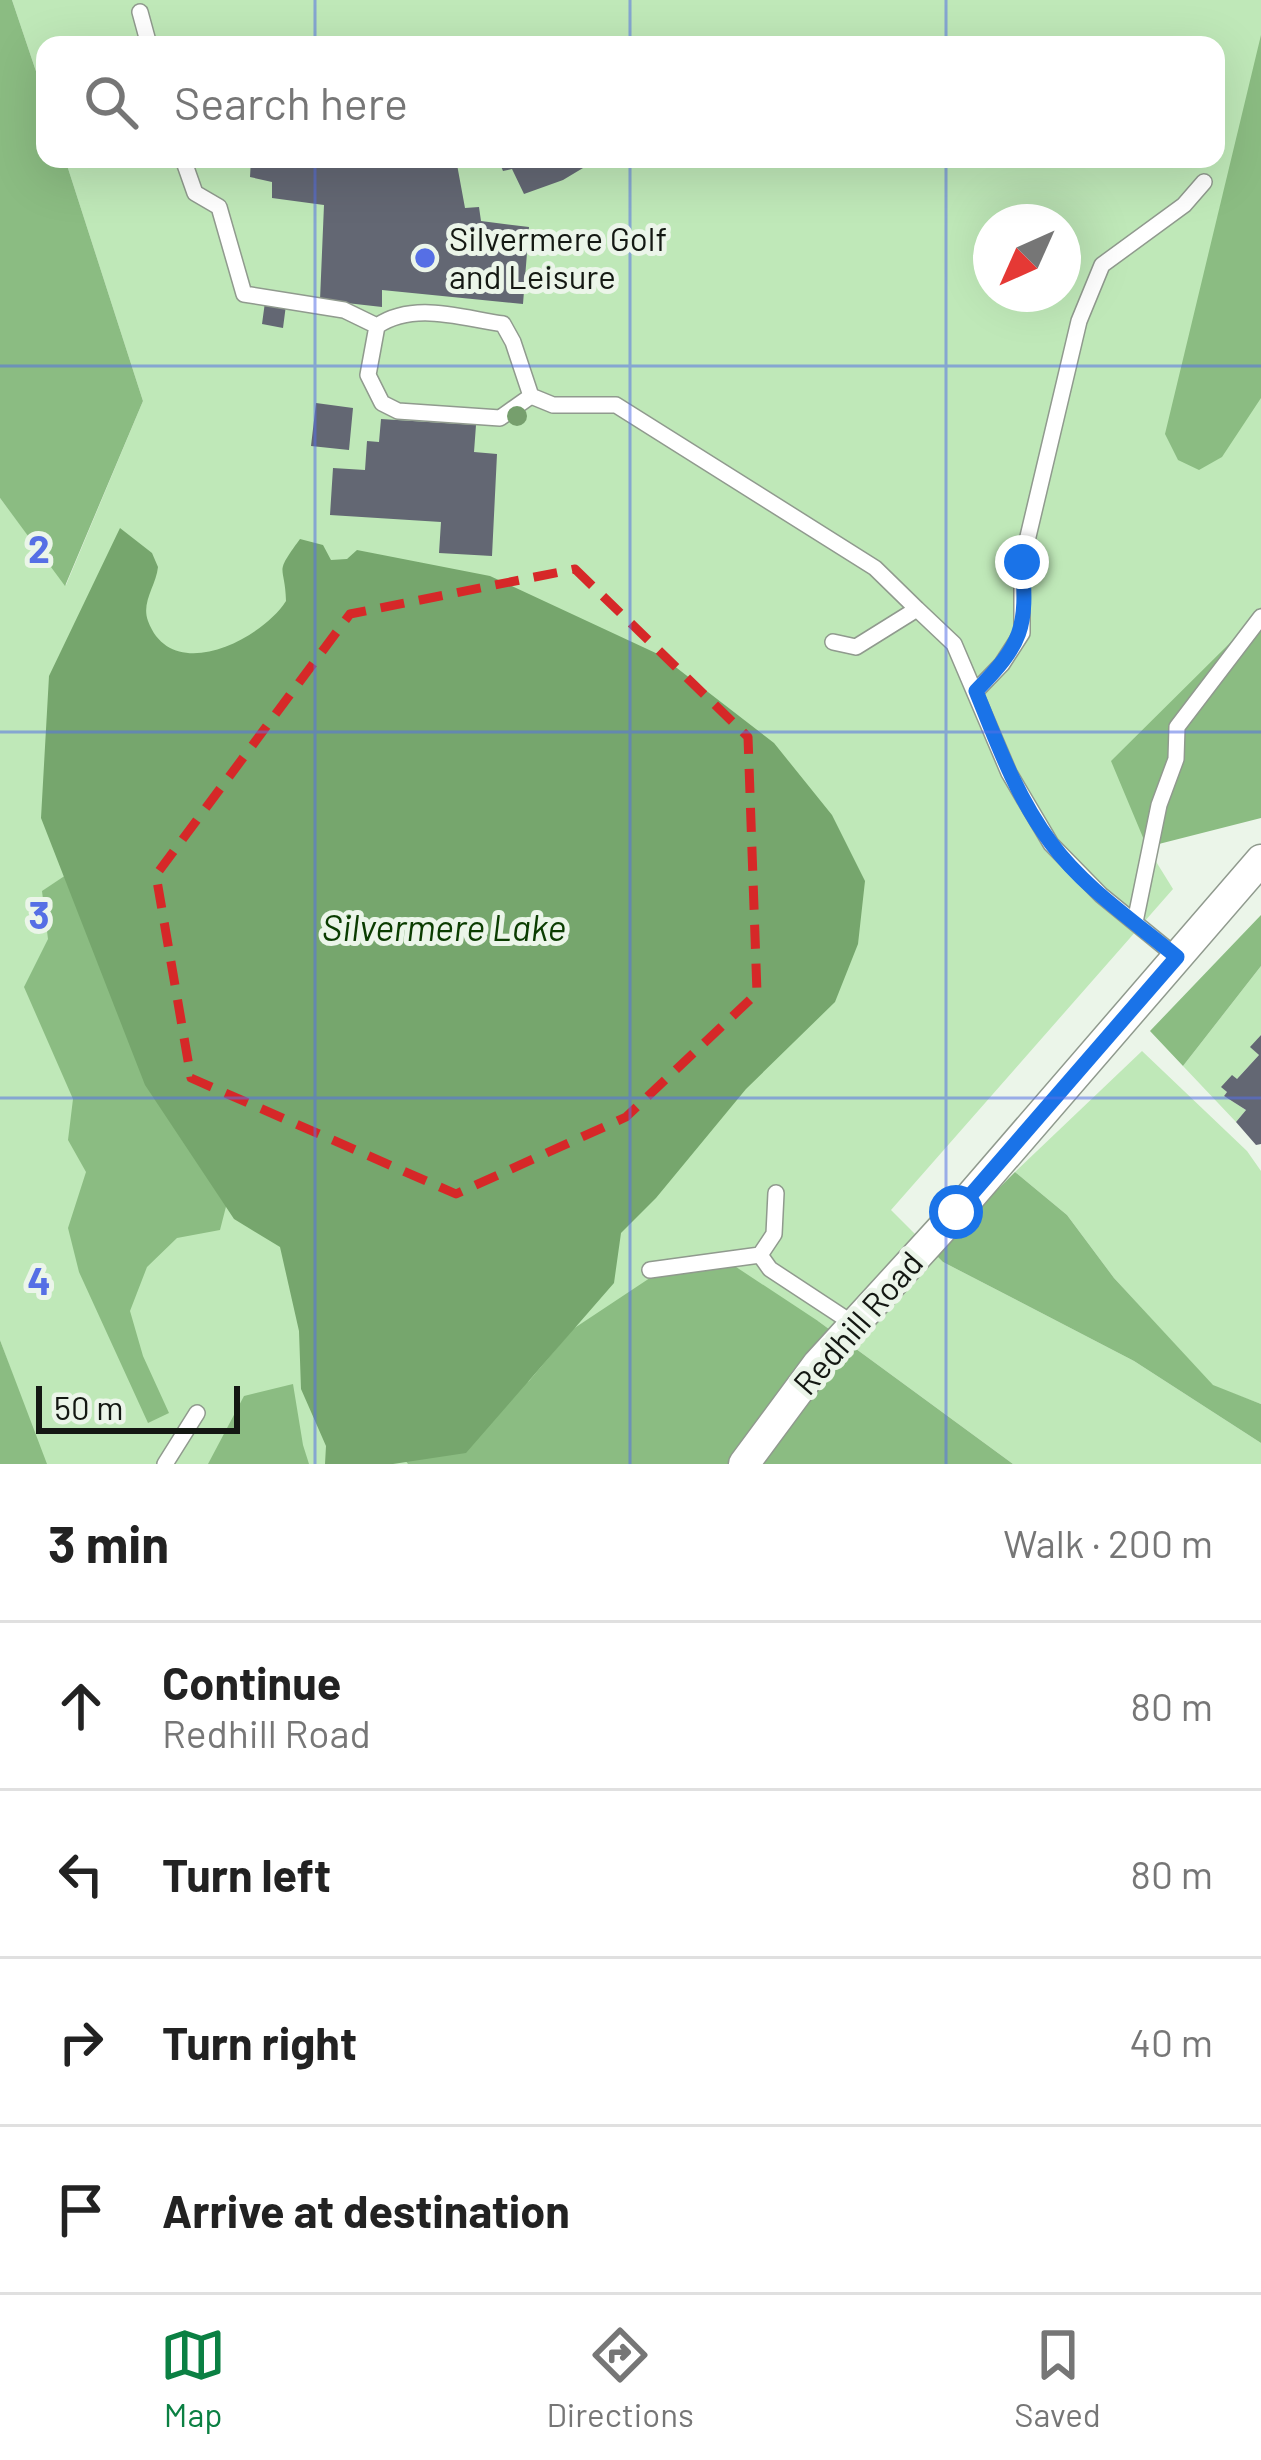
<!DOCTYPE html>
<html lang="en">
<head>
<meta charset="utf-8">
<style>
  :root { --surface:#fff; --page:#f6f6f6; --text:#222; --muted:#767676; --line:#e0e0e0; --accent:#0b8043 }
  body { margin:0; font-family:Barlow,sans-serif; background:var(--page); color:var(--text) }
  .compass { position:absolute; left:973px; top:204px; width:108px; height:108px; border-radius:50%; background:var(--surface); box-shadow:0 12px 48px #0002; rotate:225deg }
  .scale { position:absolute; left:36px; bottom:30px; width:204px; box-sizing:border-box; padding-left:12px; border:6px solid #141813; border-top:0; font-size:33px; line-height:42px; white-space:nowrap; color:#141813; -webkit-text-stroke:9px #ebf5e9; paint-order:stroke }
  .stop { position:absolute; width:36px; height:36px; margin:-27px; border:9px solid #1a73e8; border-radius:50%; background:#fff }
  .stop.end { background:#1a73e8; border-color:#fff; box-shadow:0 3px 12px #0008 }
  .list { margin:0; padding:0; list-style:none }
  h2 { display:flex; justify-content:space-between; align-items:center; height:156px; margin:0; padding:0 48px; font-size:51px }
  h2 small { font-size:39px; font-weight:400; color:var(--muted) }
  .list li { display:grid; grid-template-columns:78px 1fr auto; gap:36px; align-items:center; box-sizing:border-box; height:168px; padding:0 48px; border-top:3px solid var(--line) }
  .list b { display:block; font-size:45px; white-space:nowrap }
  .list p { margin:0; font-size:39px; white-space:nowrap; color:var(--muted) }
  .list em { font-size:39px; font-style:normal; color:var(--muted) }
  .icon { flex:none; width:66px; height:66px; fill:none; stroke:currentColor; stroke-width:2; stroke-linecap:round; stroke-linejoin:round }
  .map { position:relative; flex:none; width:1261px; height:1464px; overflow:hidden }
  .search { position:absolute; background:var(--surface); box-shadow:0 12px 48px #0002; left:36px; right:36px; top:36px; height:132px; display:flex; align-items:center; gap:30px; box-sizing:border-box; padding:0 42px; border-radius:24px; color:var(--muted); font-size:45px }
  .sheet { height:828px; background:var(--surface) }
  nav { display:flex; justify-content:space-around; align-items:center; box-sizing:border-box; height:168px; border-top:3px solid var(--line); background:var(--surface); font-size:33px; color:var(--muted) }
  nav a { display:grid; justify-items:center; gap:6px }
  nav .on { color:var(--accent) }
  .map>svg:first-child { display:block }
</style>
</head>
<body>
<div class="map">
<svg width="1261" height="1464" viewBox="0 0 1261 1464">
  <rect width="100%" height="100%" fill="#ebf5e9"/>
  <path fill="#bfe8b8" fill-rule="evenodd" d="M 12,0 L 1261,0 L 1261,607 L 1232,641 L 1147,847 L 1173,889 L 891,1210 L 943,1262 L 1134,1361 L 1261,1443 L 1261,1464 L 1013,1464 L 818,1321 L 457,1464 L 45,1464 L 0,1340 L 0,498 L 66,585 L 143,401 L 65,159 L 1216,159 L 1216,45 L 45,45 L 45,98 ZM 991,222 L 1063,222 L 1063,294 L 991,294 Z
    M 1261,966 L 1261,1035 L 1251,1047 L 1259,1055 L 1237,1079 L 1222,1087 L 1227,1092 L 1224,1096 L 1246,1110 L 1236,1122 L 1183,1066 Z
    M 1142,1051 L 1247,1151 L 1261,1171 L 1261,1404 L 1213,1386 L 1114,1278 L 1067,1215 L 1015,1172 Z"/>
  <path fill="#8bbc82" d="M 0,0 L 12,0 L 45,98 L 45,159 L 65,159 L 143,401 L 65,586 L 0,498 Z
    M 1261,35 L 1261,398 L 1222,457 L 1199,470 L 1178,460 L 1165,434 Z
    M 1261,607 L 1261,818 L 1147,847 L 1111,761 L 1232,641 Z
    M 78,867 L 230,1191 L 220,1230 L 177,1238 L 147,1267 L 130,1311 L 143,1356 L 169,1413 L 148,1423 L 79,1272 L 68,1228 L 86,1172 L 68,1140 L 73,1099 L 24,987 L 48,939 L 42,891 Z
    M 1261,915 L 1261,966 L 1183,1066 L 1150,1031 Z
    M 1015,1172 L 1067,1215 L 1114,1278 L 1213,1385 L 1261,1404 L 1261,1443 L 1134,1361 L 943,1262 L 934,1253 Z
    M 674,1262 L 730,1263 L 818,1321 L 1013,1464 L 408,1464 L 401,1455 L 529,1381 L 573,1329 Z
    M 0,1340 L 47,1464 L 0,1464 Z
    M 293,1384 L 303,1445 L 309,1464 L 208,1464 L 244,1396 Z"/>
  <path fill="#76a66d" d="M 120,528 L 152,553 L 158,567 C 156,586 141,602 148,621 C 172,686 262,639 286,601 C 285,563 273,576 300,539 L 323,545 L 331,560 L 347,559 L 357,550 L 490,576 L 660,655 L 774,743 L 832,815 L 865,881 L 858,944 L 835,1002 L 746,1089 L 656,1198 L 621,1233 L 614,1283 L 466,1453 L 393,1464 L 325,1464 L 326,1446 L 301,1389 L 299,1331 L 280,1247 L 234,1219 L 145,1085 L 41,818 L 49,676 Z"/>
  <path fill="#636773" d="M 251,159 L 456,159 L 465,208 L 479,207 L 481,221 L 529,227 L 523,304 L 382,290 L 382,307 L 320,300 L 324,205 L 272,198 L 272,182 L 250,177 Z
    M 498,159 L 598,159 L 563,180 L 524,194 L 512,169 L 503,171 Z
    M 265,302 L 286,305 L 283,328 L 262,324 Z
    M 316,403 L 353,408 L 349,450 L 311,446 Z
    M 381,419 L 476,425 L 474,452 L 497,454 L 492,556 L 439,553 L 441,522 L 330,515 L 333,468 L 365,470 L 367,441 L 379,442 Z
    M 1261,1035 L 1261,1144 L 1256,1145 L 1236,1122 L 1246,1110 L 1224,1096 L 1227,1092 L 1221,1087 L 1232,1075 L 1237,1079 L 1259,1055 L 1250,1047 Z"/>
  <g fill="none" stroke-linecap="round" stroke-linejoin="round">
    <defs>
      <path id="lane" d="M 140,12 L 149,45
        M 183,159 L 195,193 L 219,207 L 244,294 L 344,310 L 377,326
        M 531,396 L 513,342 L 503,324 C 461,318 414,301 377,326 L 368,375 L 382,403 L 398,411 L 500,418 L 531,396 L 553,405 L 616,405 L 875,568 L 917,609
        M 833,642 L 856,647 L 917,609 L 954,644 L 1009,773 L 1051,844 L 1101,895 L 1177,957
        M 976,691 L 1002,664 L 1022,633 L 1022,562 L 1079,321 L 1102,265 L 1184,205 L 1204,182
        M 1135,922 L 1159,805 L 1176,759 L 1177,727 L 1261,617
        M 760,1255 L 774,1234 L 776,1193
        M 650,1270 L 760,1255 L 770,1269 L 846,1319
        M 165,1464 L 197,1413"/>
      <path id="street" d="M 744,1464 L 818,1364 L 957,1212 L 1261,860"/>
    </defs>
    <use href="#lane" stroke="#909a8e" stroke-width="18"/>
    <use href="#street" stroke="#909a8e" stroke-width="33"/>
    <use href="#lane" stroke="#fff" stroke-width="15"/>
    <use href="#street" stroke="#fff" stroke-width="30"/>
  </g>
  <circle fill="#769f6d" cx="517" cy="416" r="10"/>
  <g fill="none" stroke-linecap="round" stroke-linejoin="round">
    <path stroke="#1a73e8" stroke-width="15" d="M 956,1212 L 1177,957 C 1135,922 1084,888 1051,843 C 1017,798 997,743 976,691 C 1022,644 1028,628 1022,562"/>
  </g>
  <path fill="none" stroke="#d62828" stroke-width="9" stroke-dasharray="24 15" stroke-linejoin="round" d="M 575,569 L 748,737 L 757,993 L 626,1117 L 456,1194 L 191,1078 L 156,875 L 350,614 Z"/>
  <path fill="none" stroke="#566fe5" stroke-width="3" stroke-opacity="0.55" d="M 315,0 L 315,45M 630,0 L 630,45M 946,0 L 946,45M 315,159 L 315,1464M 630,159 L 630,1464M 946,159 L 946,1464M 0,366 L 1261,366M 0,732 L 1261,732M 0,1098 L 1261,1098"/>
  <circle fill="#566fe5" stroke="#ebf5e9" stroke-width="4.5" cx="425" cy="258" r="12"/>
  <g text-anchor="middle" stroke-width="10" stroke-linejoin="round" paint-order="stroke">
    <g font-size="33" fill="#141813" stroke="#ebf5e9" text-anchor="start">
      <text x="449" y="251">Silvermere Golf<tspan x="449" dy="38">and Leisure</tspan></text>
    </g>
    <g font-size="33" fill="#141813" stroke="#ebf5e9">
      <text transform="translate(858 1323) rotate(-49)" y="12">Redhill Road</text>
    </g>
    <g font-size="36" font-style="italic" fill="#0a3c00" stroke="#ebf5e9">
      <text x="444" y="941">Silvermere Lake</text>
    </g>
  </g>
  <g font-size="39" text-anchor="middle" font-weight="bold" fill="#566fe5" stroke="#ebf5e9" stroke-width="10" stroke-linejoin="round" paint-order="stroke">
    <text x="39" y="563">2</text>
    <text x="39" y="929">3</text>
    <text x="39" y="1295">4</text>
  </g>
</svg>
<svg class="compass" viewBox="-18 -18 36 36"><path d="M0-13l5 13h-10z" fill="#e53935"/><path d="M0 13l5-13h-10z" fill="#767676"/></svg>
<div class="scale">50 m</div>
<div class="stop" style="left:956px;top:1212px"></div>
<div class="stop end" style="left:1022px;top:562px"></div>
<div class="search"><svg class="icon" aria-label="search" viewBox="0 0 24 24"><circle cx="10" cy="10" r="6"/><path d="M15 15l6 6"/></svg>Search here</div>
</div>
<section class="sheet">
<h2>3 min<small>Walk · 200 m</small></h2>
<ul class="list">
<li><svg class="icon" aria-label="ahead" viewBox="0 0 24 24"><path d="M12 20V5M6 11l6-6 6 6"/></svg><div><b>Continue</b><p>Redhill Road</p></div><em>80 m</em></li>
<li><svg class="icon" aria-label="left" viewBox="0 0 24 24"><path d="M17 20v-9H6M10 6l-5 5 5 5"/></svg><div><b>Turn left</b></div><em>80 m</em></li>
<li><svg class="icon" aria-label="right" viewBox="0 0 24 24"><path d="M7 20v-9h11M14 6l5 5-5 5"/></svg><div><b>Turn right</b></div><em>40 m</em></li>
<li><svg class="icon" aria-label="arrive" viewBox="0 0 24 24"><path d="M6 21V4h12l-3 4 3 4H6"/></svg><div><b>Arrive at destination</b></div></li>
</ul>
</section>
<nav>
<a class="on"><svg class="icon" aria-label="map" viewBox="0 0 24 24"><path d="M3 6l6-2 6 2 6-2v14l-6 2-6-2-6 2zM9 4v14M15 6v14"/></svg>Map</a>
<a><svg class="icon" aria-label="directions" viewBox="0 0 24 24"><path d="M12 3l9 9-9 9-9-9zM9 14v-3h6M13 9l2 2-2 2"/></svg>Directions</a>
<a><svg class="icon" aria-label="saved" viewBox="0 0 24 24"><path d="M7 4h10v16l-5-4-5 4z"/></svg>Saved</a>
</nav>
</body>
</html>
